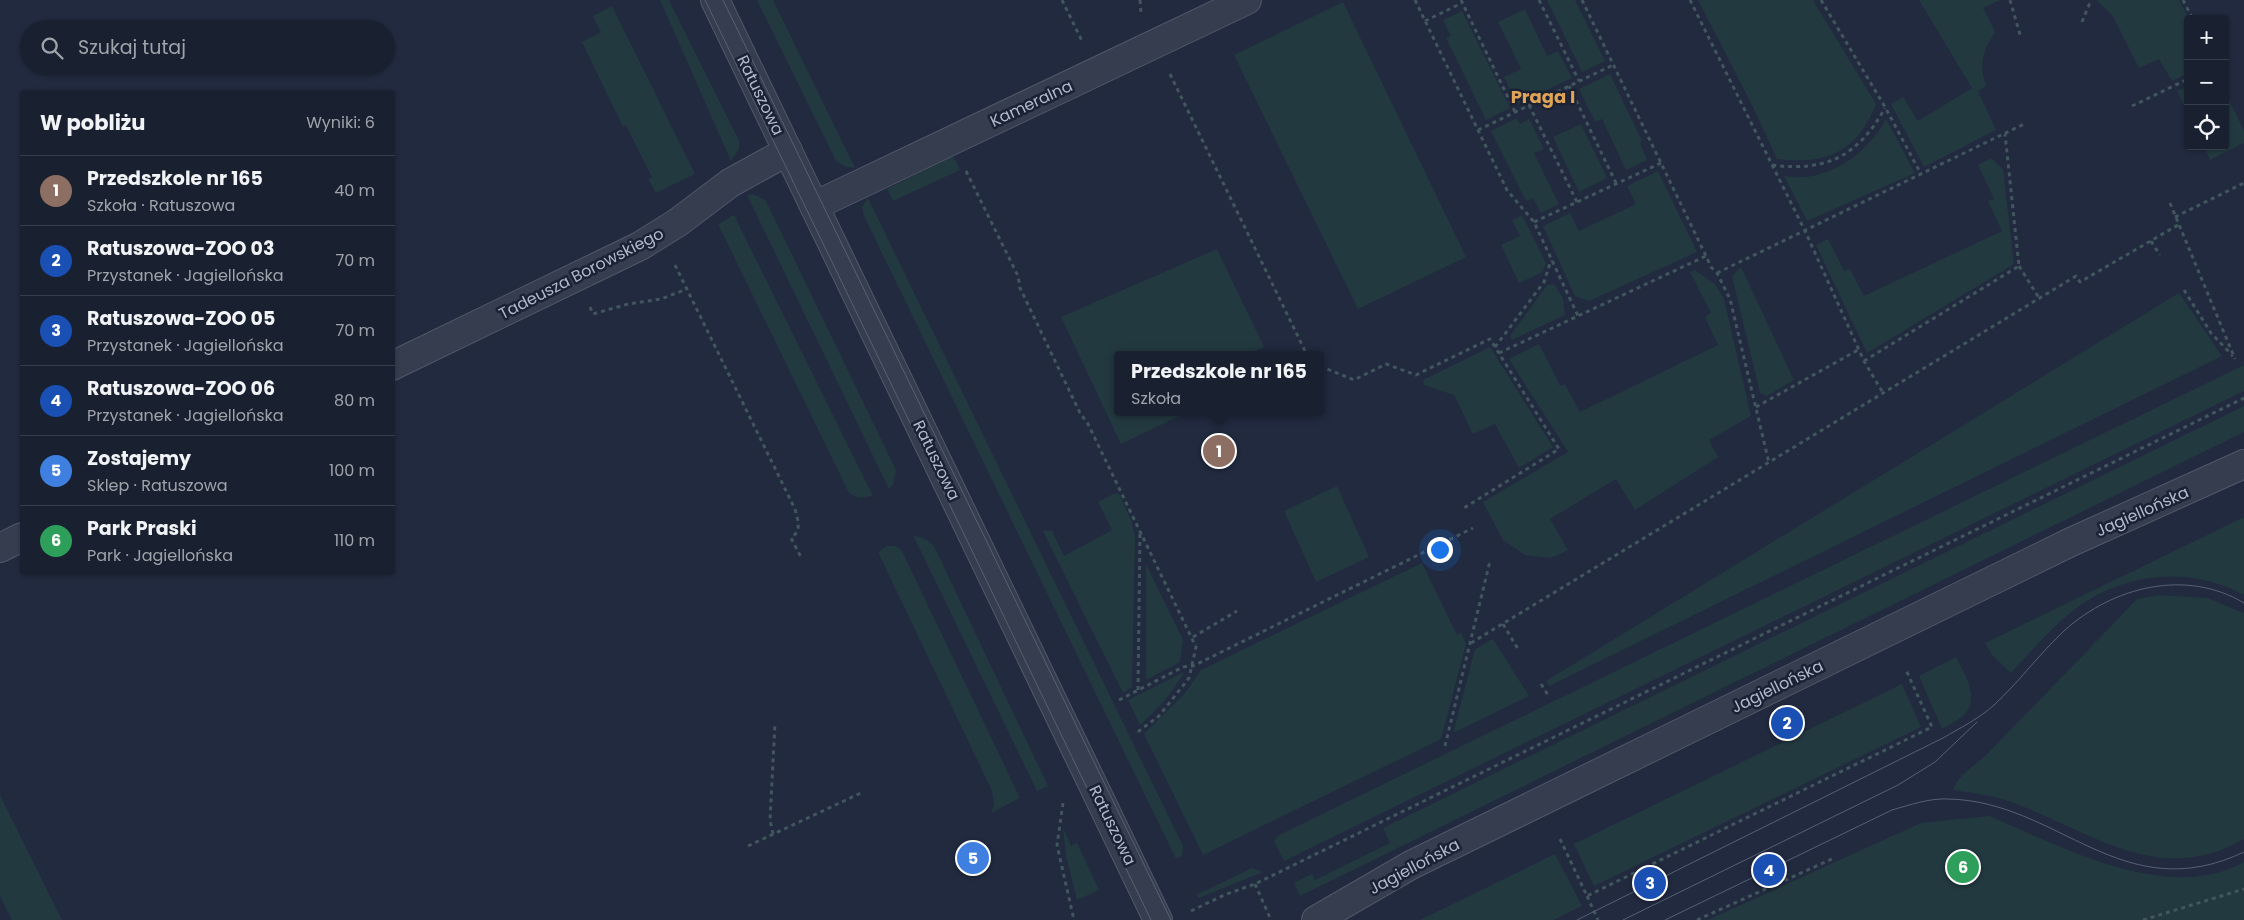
<!DOCTYPE html>
<html lang="pl">
<head>
<meta charset="utf-8">
<style>
  :root { --surface:#19202f; --page:#222837; --text:#f1f3f6; --muted:#9fa3aa; --line:#373e4b; --accent:#bca0f2 }
  body { margin:0; font-family:Poppins,sans-serif; background:var(--page); color:var(--text) }
  .controls { position:absolute; right:15px; top:15px; display:grid; overflow:hidden; border-radius:5px; box-shadow:0 1px 4px #0004 }
  .controls button { width:45px; height:45px; display:grid; place-items:center; padding:0; border:0; border-bottom:1px solid var(--line); background:var(--surface); color:var(--text); font:25px sans-serif }
  .you { position:absolute; left:1439px; top:549px; width:18px; height:18px; margin:-12px; border:4px solid #fff; border-radius:50%; background:#1a73e8; box-shadow:0 0 0 8px #1a73e833 }
  .badge { display:grid; place-items:center; width:32px; height:32px; border-radius:50%; background:var(--accent); color:#fff; font-size:16px; font-weight:700 }
  .pin { position:absolute; translate:-50% -50%; border:2px solid #fff; box-shadow:0 1px 5px #0006 }
  .popup { position:absolute; left:1114px; top:351px; width:210px; height:65px; box-sizing:border-box; display:grid; place-content:center; border-radius:5px; background:var(--surface); filter:drop-shadow(0 1px 4px #0005); font-size:16px; white-space:nowrap; color:var(--muted) }
  .popup b { font-size:19px; color:var(--text) }
  .popup::after { content:''; position:absolute; left:50%; top:100%; margin-left:-10px; border:10px solid transparent; border-top-color:var(--surface) }
  .list { margin:0; padding:0; list-style:none }
  h2 { display:flex; justify-content:space-between; align-items:center; height:65px; margin:0; padding:0 20px; font-size:21px }
  h2 small { font-size:16px; font-weight:400; color:var(--muted) }
  .list li { display:grid; grid-template-columns:32px 1fr auto; gap:15px; align-items:center; box-sizing:border-box; height:70px; padding:0 20px; border-top:1px solid var(--line) }
  .list b { display:block; font-size:19px; white-space:nowrap }
  .list p { margin:0; font-size:16px; white-space:nowrap; color:var(--muted) }
  .list em { font-size:16px; font-style:normal; color:var(--muted) }
  .icon { flex:none; width:28px; height:28px; fill:none; stroke:currentColor; stroke-width:2; stroke-linecap:round; stroke-linejoin:round }
  .map { position:relative; flex:none; width:2244px; height:920px; overflow:hidden }
  .search { position:absolute; background:var(--surface); box-shadow:0 1px 4px #0004; left:20px; top:20px; width:375px; height:55px; display:flex; align-items:center; gap:12px; box-sizing:border-box; padding:0 18px; border-radius:28px; color:var(--muted); font-size:19px }
  .panel { position:absolute; background:var(--surface); box-shadow:0 1px 4px #0004; left:20px; top:90px; width:375px; height:485px; border-radius:5px }
  .map>svg:first-child { display:block }
</style>
</head>
<body>
<div class="map">
<svg width="2244" height="920" viewBox="0 0 2244 920">
  <rect width="100%" height="100%" fill="#212a3f"/>
  <path fill="#233940" d="M 660,0 L 669,0 L 739,141 L 739,149 L 731,161 Z
    M 757,0 L 773,0 L 855,168 L 846,167 L 836,161 Z
    M 1547,0 L 1575,0 L 1605,61 L 1582,72 Z
    M 1698,0 L 1813,0 L 1876,104 C 1857,152 1827,165 1777,159 L 1752,105 Z
    M 1919,0 L 2000,0 L 1983,8 L 1995,32 C 1982,53 1979,62 1986,86 L 1978,91 L 1996,130 L 1924,167 L 1891,104 L 1903,97 L 1918,121 L 1972,88 Z
    M 2096,0 L 2179,0 L 2189,19 L 2188,73 L 2172,81 L 2159,59 L 2139,68 L 2113,16 Z
    M 1343,2 L 1466,257 L 1358,309 L 1234,55 Z
    M 612,6 L 695,174 L 656,193 L 648,179 L 652,177 L 626,125 L 623,127 L 582,42 L 601,32 L 593,16 Z
    M 1525,9 L 1547,56 L 1558,51 L 1572,78 L 1517,104 L 1504,77 L 1521,69 L 1498,22 Z
    M 1462,11 L 1510,108 L 1486,120 L 1446,38 L 1451,36 L 1443,20 Z
    M 1610,74 L 1642,141 L 1640,143 L 1647,160 L 1626,170 L 1602,119 L 1595,122 L 1579,89 Z
    M 2188,86 L 2188,113 L 2177,91 Z
    M 2225,92 L 2244,131 L 2244,143 L 2210,160 L 2204,146 L 2225,146 Z
    M 1517,118 L 1520,124 L 1529,119 L 1544,149 L 1534,153 L 1559,204 L 1541,213 L 1533,198 L 1526,201 L 1491,131 Z
    M 1886,119 L 1915,173 L 1807,221 L 1784,176 C 1825,184 1867,155 1886,119 Z
    M 1581,124 L 1607,178 L 1579,192 L 1553,137 Z
    M 953,156 L 960,170 L 893,201 L 887,189 Z
    M 1991,158 L 2003,169 L 2014,264 L 1867,353 L 1816,245 L 1828,239 L 1844,271 L 1850,269 L 1864,296 L 2002,231 L 1988,201 L 1994,199 L 1978,165 Z
    M 1658,171 L 1697,252 L 1589,301 L 1575,296 L 1543,226 L 1570,213 L 1579,231 L 1636,204 L 1627,186 Z
    M 753,194 L 765,200 L 768,205 L 896,470 L 893,484 L 889,489 L 747,195 Z
    M 868,198 L 1183,846 L 1182,856 L 1176,859 L 864,216 L 862,207 Z
    M 734,215 L 873,496 L 858,498 L 849,493 L 718,224 Z
    M 1522,215 L 1546,263 L 1543,272 L 1519,283 L 1501,245 L 1520,236 L 1512,220 Z
    M 1217,249 L 1264,347 L 1245,355 L 1118,355 L 1118,412 L 1188,412 L 1121,444 L 1061,317 Z
    M 1741,267 L 1794,380 L 1767,396 L 1760,393 L 1732,276 Z
    M 1695,270 L 1715,284 L 1724,299 L 1751,416 L 1709,440 L 1718,457 L 1635,510 L 1616,479 L 1550,519 L 1568,550 L 1551,558 L 1525,555 L 1503,540 L 1483,502 L 1568,452 L 1509,359 L 1539,344 L 1560,386 L 1565,384 L 1580,412 L 1718,345 L 1705,317 L 1711,313 L 1690,272 Z
    M 1554,284 L 1563,298 L 1565,315 L 1512,340 L 1510,336 L 1547,285 Z
    M 2179,293 L 2222,356 L 1549,686 L 1546,681 Z
    M 1490,347 L 1553,447 L 1519,468 L 1495,424 L 1473,434 L 1454,395 L 1424,385 L 1423,380 Z
    M 2244,365 L 2244,391 L 1284,861 L 1274,841 L 1279,835 Z
    M 2244,406 L 2244,432 L 1300,896 L 1294,883 L 1312,874 L 1315,880 L 1390,843 L 1383,828 Z
    M 1337,486 L 1369,557 L 1316,582 L 1284,511 Z
    M 1115,493 L 1119,494 L 1131,520 L 1135,536 L 1132,687 L 1123,693 L 1043,531 L 1052,531 L 1064,556 L 1112,530 L 1098,502 Z
    M 2244,517 L 2244,595 C 2188,564 2119,573 2070,613 C 2049,630 2030,653 2011,673 L 1992,655 L 1985,643 Z
    M 913,535 L 927,540 L 934,546 L 1048,786 L 1037,791 Z
    M 887,546 L 896,546 L 902,551 L 1020,798 L 991,813 L 994,804 L 992,791 L 878,552 Z
    M 1422,563 L 1457,635 L 1461,632 L 1466,644 L 1441,739 L 1203,855 L 1144,734 L 1185,693 L 1201,670 Z
    M 1146,564 L 1183,640 L 1180,662 L 1146,680 Z
    M 2160,595 L 2207,598 L 2244,613 L 2244,839 C 2162,887 2094,834 2017,804 C 1996,796 1975,793 1953,790 C 1957,776 1976,765 1986,755 C 2037,703 2087,651 2137,599 Z
    M 1493,639 L 1529,696 L 1453,733 L 1475,649 Z
    M 1956,657 C 1965,674 1981,699 1963,716 C 1957,721 1949,725 1942,729 L 1919,676 Z
    M 1184,672 C 1173,693 1157,710 1140,725 L 1128,700 Z
    M 1902,684 L 1921,727 L 1594,886 L 1574,844 Z
    M 0,795 L 62,920 L 12,920 L 0,896 Z
    M 1989,816 C 2061,846 2168,905 2244,862 L 2244,920 L 1708,920 L 1921,823 Z
    M 1063,827 L 1071,846 L 1077,843 L 1099,890 L 1077,900 L 1066,856 Z
    M 1555,854 L 1582,906 L 1553,920 L 1420,920 Z
    M 1252,868 L 1263,872 L 1199,898 L 1196,895 Z"/>
  <g fill="none" stroke-linecap="round" stroke-linejoin="round">
    <defs>
      <path id="minor" d="M 814,206 L 1247,0
        M 392,366 L 640,246 L 677,223 L 730,183 L 788,151
        M 0,548 L 22,537"/>
      <path id="tertiary" d="M 715,0 L 1158,920
        M 1316,920 L 1411,865 L 2071,542 L 2244,464"/>
    </defs>
    <use href="#minor" stroke="#51586a" stroke-width="30"/>
    <use href="#tertiary" stroke="#51586a" stroke-width="30"/>
    <path stroke="#41565d" stroke-width="3" stroke-dasharray="4 4" stroke-linecap="butt" d="M 1062,0 L 1082,41
      M 1140,0 L 1141,14
      M 1415,0 L 1507,190 L 1534,222 L 1578,316
      M 1461,0 L 1515,112
      M 1539,0 L 1579,81
      M 1582,0 L 1706,256 L 1711,267 L 1717,273 L 1730,299 L 1769,463
      M 1690,0 L 1805,231 L 1864,361 L 1883,393
      M 1821,0 L 1885,107 L 1921,174
      M 2010,0 L 2021,38
      M 2183,0 L 2193,19
      M 1425,21 L 1462,3
      M 2082,22 L 2091,0
      M 1170,74 L 1307,355
      M 1569,86 L 1616,183
      M 1529,105 L 1577,202
      M 2132,106 L 2188,79
      M 1478,130 L 1613,65
      M 1772,165 C 1827,172 1858,156 1885,108
      M 966,171 L 1018,276 L 1020,288 L 1080,413 L 1088,424 L 1196,647 L 1189,678 L 1159,716 L 1135,734
      M 2170,203 L 2235,359
      M 2175,217 L 2244,183
      M 1534,222 L 1661,163
      M 2151,241 L 2160,255
      M 675,265 L 795,509 C 798,521 802,530 791,538 L 802,559
      M 2019,266 L 2039,298
      M 1717,273 L 2024,124
      M 2184,290 L 2211,333 L 2233,356
      M 590,307 L 593,314 L 628,304 L 661,299 L 687,289
      M 1495,347 L 1544,282 L 1551,260
      M 1499,353 L 1706,256
      M 1864,361 L 2019,266 L 2005,134
      M 1320,366 L 1354,380 L 1386,364 L 1416,375 L 1490,339 L 1559,449 L 1464,508
      M 1756,407 L 1858,350
      M 1503,624 L 1518,649
      M 1193,637 L 1237,611
      M 1471,643 L 2076,276 L 2080,282 L 2178,225
      M 1541,684 L 1548,695
      M 1138,690 L 1140,530
      M 1119,700 L 1183,667 L 1193,666 L 1473,528
      M 1445,746 L 1490,561
      M 1063,803 L 1057,845 L 1074,920
      M 773,834 L 770,820 L 775,723
      M 1560,839 L 1587,896 L 1932,727 L 1906,670
      M 748,846 L 863,792
      M 1255,884 L 1271,920
      M 1587,896 L 1598,920
      M 1191,911 L 1224,895 L 1255,884 L 2244,398
      M 1697,920 L 1832,859
      M 2143,920 L 2244,889"/>
    <use href="#minor" stroke="#353d4f" stroke-width="28"/>
    <use href="#tertiary" stroke="#353d4f" stroke-width="28"/>
    <path stroke="#576076" stroke-width="1" d="M 705,0 L 1151,920
      M 723,0 L 1171,920
      M 1577,920 L 1943,738 C 1960,728 1980,718 1994,705 C 2019,682 2040,653 2065,630 C 2113,587 2186,568 2244,603
      M 1623,920 L 1898,785 L 1935,762 L 1977,722
      M 1665,920 L 1892,810 C 1910,805 1929,798 1948,799 C 2059,801 2122,910 2244,852"/>
  </g>
  <g text-anchor="middle" stroke-width="5" stroke-linejoin="round" paint-order="stroke">
    <g font-size="16" fill="#b1b8ca" stroke="#1b2234">
      <text transform="translate(761 95) rotate(64)" y="6">Ratuszowa</text>
      <text transform="translate(1031 103) rotate(-25)" y="6">Kameralna</text>
      <text transform="translate(581 273) rotate(-27)" y="6">Tadeusza Borowskiego</text>
      <text transform="translate(937 460) rotate(64)" y="6">Ratuszowa</text>
      <text transform="translate(2142 511) rotate(-24)" y="6">Jagiellońska</text>
      <text transform="translate(1777 686) rotate(-26)" y="6">Jagiellońska</text>
      <text transform="translate(1113 825) rotate(64)" y="6">Ratuszowa</text>
      <text transform="translate(1414 866) rotate(-28)" y="6">Jagiellońska</text>
    </g>
    <g font-size="18" font-weight="bold" fill="#dfa458" stroke="#1b2234">
      <text x="1543" y="103">Praga I</text>
    </g>
  </g>
</svg>
<div class="controls">
<button>+</button>
<button>−</button>
<button><svg class="icon" aria-label="locate" viewBox="0 0 24 24"><circle cx="12" cy="12" r="6"/><path d="M12 2v4M12 18v4M2 12h4M18 12h4"/></svg></button>
</div>
<div class="you"></div>
<div class="pin badge" style="left:1219px;top:451px;background:#8d6e63">1</div>
<div class="popup"><b>Przedszkole nr 165</b>Szkoła</div>
<div class="pin badge" style="left:1787px;top:723px;background:#1a4fb4">2</div>
<div class="pin badge" style="left:1650px;top:883px;background:#1a4fb4">3</div>
<div class="pin badge" style="left:1769px;top:870px;background:#1a4fb4">4</div>
<div class="pin badge" style="left:973px;top:858px;background:#3f7fe0">5</div>
<div class="pin badge" style="left:1963px;top:867px;background:#2e9e5b">6</div>
<div class="search"><svg class="icon" aria-label="search" viewBox="0 0 24 24"><circle cx="10" cy="10" r="6"/><path d="M15 15l6 6"/></svg>Szukaj tutaj</div>
<section class="panel">
<h2>W pobliżu<small>Wyniki: 6</small></h2>
<ul class="list">
<li><span class="badge" style="background:#8d6e63">1</span><div><b>Przedszkole nr 165</b><p>Szkoła · Ratuszowa</p></div><em>40 m</em></li>
<li><span class="badge" style="background:#1a4fb4">2</span><div><b>Ratuszowa-ZOO 03</b><p>Przystanek · Jagiellońska</p></div><em>70 m</em></li>
<li><span class="badge" style="background:#1a4fb4">3</span><div><b>Ratuszowa-ZOO 05</b><p>Przystanek · Jagiellońska</p></div><em>70 m</em></li>
<li><span class="badge" style="background:#1a4fb4">4</span><div><b>Ratuszowa-ZOO 06</b><p>Przystanek · Jagiellońska</p></div><em>80 m</em></li>
<li><span class="badge" style="background:#3f7fe0">5</span><div><b>Zostajemy</b><p>Sklep · Ratuszowa</p></div><em>100 m</em></li>
<li><span class="badge" style="background:#2e9e5b">6</span><div><b>Park Praski</b><p>Park · Jagiellońska</p></div><em>110 m</em></li>
</ul>
</section>
</div>
</body>
</html>
